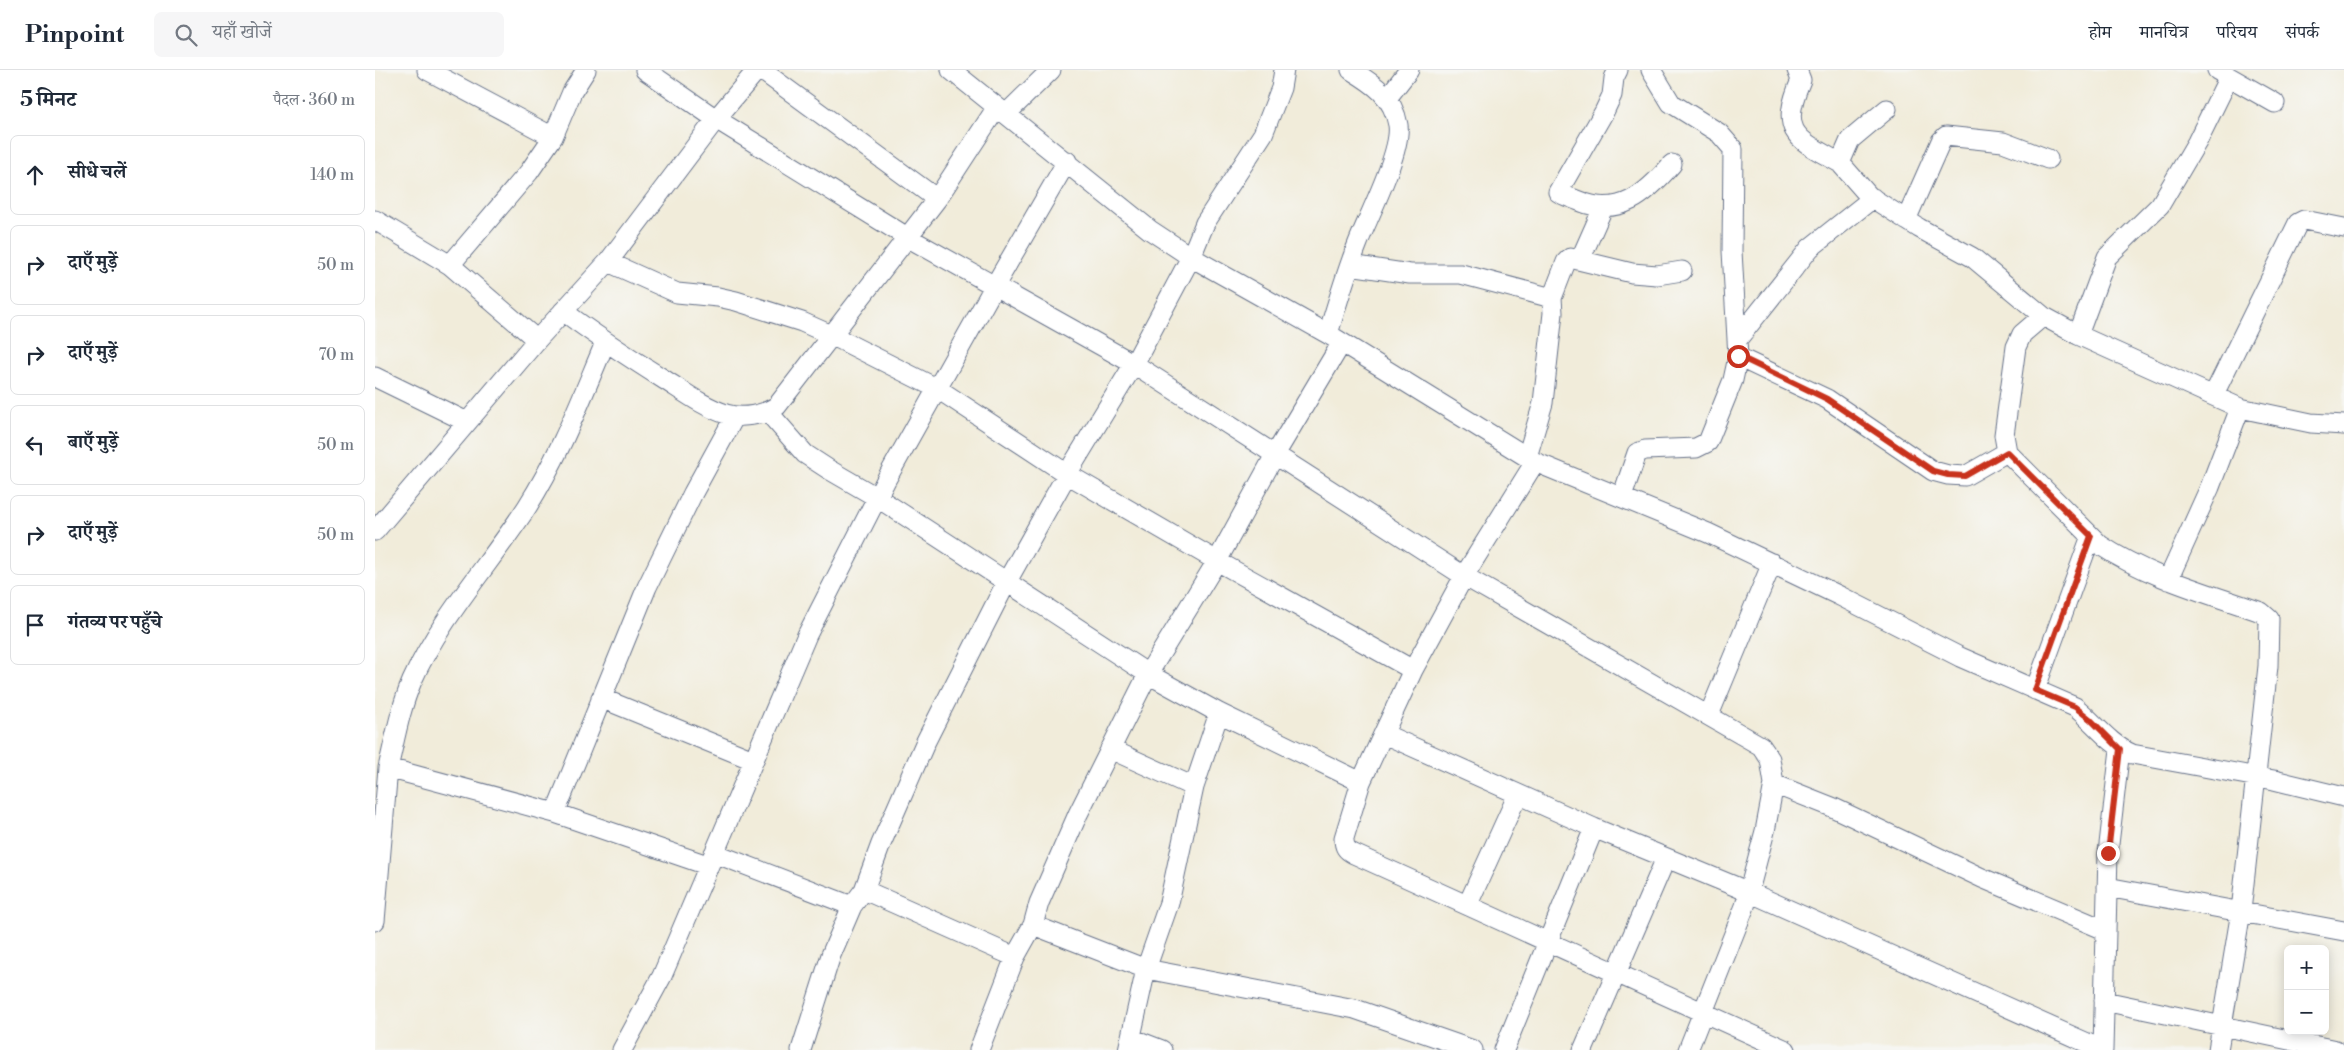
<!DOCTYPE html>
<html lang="hi">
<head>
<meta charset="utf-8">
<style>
  :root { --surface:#fff; --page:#f6f6f7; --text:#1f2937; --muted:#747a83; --line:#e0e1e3 }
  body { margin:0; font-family:"Libre Bodoni","Noto Serif Devanagari",serif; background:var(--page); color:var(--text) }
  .controls { position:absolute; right:15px; bottom:15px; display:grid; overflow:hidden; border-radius:8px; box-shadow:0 2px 12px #0003 }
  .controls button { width:45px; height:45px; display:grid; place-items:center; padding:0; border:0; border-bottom:1px solid var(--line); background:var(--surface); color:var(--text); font:25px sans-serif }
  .stop { position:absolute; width:15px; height:15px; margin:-11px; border:4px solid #c8321e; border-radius:50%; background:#fff }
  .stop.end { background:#c8321e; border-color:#fff; box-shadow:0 1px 5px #0008 }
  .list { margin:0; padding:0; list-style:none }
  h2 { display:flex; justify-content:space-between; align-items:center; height:65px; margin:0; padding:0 20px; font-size:21px }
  h2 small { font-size:16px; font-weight:400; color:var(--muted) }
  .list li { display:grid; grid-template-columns:32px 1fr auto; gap:15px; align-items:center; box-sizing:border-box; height:80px; margin:0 10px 10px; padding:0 10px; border:1px solid var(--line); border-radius:8px }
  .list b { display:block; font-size:19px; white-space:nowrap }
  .list em { font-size:16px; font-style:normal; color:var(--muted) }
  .icon { flex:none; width:28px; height:28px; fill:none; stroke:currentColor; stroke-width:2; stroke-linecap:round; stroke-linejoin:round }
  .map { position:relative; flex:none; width:1969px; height:980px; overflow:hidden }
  header { display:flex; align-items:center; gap:30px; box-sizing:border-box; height:70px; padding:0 25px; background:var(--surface); border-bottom:1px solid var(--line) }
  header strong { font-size:24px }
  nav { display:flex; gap:28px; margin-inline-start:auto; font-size:18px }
  .search { width:350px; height:45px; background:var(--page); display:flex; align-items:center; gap:12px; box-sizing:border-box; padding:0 18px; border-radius:8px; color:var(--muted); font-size:19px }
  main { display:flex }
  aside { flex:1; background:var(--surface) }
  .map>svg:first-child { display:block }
</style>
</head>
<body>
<header>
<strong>Pinpoint</strong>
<div class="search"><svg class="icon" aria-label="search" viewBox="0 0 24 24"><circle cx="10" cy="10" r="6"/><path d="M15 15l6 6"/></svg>यहाँ खोजें</div>
<nav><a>होम</a><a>मानचित्र</a><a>परिचय</a><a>संपर्क</a></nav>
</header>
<main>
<aside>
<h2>5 मिनट<small>पैदल · 360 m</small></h2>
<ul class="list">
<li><svg class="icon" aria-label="ahead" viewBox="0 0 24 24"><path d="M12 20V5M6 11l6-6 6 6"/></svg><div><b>सीधे चलें</b></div><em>140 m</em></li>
<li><svg class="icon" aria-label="right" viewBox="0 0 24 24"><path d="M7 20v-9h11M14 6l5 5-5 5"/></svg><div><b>दाएँ मुड़ें</b></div><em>50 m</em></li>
<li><svg class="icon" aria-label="right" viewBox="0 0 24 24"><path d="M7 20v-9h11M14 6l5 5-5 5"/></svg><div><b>दाएँ मुड़ें</b></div><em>70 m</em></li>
<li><svg class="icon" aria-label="left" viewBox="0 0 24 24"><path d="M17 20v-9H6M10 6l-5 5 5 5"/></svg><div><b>बाएँ मुड़ें</b></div><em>50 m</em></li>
<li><svg class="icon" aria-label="right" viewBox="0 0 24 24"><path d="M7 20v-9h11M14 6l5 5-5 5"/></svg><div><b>दाएँ मुड़ें</b></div><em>50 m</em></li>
<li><svg class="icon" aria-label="arrive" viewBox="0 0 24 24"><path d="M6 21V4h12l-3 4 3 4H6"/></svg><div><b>गंतव्य पर पहुँचे</b></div></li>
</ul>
</aside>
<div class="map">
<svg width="1969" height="980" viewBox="0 0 1969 980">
  <rect width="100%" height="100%" fill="#f6f6f2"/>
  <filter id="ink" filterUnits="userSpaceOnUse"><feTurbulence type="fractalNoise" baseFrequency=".02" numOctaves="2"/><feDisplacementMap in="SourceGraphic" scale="10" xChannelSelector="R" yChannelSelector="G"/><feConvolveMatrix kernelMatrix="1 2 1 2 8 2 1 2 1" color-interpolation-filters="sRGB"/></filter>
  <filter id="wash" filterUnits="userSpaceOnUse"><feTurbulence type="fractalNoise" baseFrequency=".0096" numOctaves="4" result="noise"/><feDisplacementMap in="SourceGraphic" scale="20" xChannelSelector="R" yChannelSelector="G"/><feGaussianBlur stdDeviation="1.12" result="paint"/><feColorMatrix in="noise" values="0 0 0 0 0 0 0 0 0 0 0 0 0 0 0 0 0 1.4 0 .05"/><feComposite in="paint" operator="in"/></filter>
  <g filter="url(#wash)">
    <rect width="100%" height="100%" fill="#f1ecda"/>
  </g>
  <g filter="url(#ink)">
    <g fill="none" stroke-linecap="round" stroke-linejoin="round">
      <defs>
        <path id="street" d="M 52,0 L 178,67
          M 270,0 L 341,49 L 532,167 L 759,294 L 1089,506 L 1386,676 L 1395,689 L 1399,714 L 1390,761 L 1370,836 L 1313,980
          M 386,0 L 562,129
          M 576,0 L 775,160 L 816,187 L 953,264 L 1160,392 L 1333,463 L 1465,526 L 1585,587 L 1700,637 C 1719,652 1734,674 1757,684 L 1899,710 L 1969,727
          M 1243,0 L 1239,8 L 1237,25 L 1229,42 L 1183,122 C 1189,126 1197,128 1204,131 C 1245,148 1271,124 1297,94
          M 1276,0 L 1296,33 L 1344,63 L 1358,79 L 1357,181 L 1363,287
          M 1422,0 L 1426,10 C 1403,63 1422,69 1465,93
          M 1842,0 L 1900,33
          M 1013,27 L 1034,0
          M 1512,39 L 1475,70 L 1465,93 L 1494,126 L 1544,158 L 1597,187 L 1668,246 L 1703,265 L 1865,338 L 1936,353 L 1969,355
          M 631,44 L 676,0
          M 0,150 L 75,195 L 162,270
          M 1531,150 L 1566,71 L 1571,66 L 1628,72 L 1673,89
          M 1205,190 L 1228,138
          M 233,192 L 302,223 L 343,227 L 361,231 L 427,252 L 456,265 L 563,319 L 692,404 L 842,491 L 1038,600
          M 75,195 L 154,102 L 178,67 L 197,22 L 211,0
          M 975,195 L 1035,204 L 1086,204 L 1177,228 L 1178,243 L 1168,333 L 1152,387
          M 1177,228 L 1191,192 L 1195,188 L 1257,203 L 1282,205 L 1307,201
          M 188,241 C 221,266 255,288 290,310 C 309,322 329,337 351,344 C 367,349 389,345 402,336 L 562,129 L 622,37
          M 1668,246 L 1647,264 L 1641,277 L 1629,365 L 1632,382 L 1725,475 C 1773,507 1832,523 1886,542 L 1894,549 L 1893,596 L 1866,841 L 1843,980
          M 953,264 C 962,234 971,203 983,173 C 993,147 1027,81 1023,55 C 1018,26 999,14 976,0
          M 1703,265 L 1732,187 L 1785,135 L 1822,72 L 1854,7
          M 1362,270 L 1435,178 L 1498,128
          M 0,307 L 92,352
          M 1839,324 L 1923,153 L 1929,150 L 1969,158
          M 393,342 L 430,384 L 453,399 L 503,428 L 773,604 L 844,643 L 986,712
          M 1160,392 L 1089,506 L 1038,600 L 986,712 L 969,768 C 969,777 971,780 979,784 L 1411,980
          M 1247,427 L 1262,383 L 1270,380 L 1321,378 L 1333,372 L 1358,310 L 1363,287 L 1452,329 L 1558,401 L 1573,405 L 1590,406 L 1632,382
          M 0,461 L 162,270 L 233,192 L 341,49 L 382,0
          M 1793,510 L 1835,417 L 1865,338
          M 1660,620 L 1716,466
          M 226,628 L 378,690
          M 1334,645 L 1397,493
          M 1009,664 L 1219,758 L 1374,822 L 1728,980
          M 735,679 L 819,717 L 794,833 L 771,899 L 753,980
          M 13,698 C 20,669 25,639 37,611 C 65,548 115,494 152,437 C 185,385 206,329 230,273
          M 1399,714 L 1457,737 L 1607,808 L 1730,860
          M 819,717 L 844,643
          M 180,743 L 272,517 L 318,423 L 360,346
          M 339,783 L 477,836
          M 1732,817 L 1969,861
          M 489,820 L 640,887
          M 1093,834 L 1143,724
          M 0,851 L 13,698 L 180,743 L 332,795
          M 658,855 L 771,899 L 980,939 L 1098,980
          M 1729,931 L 1961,980
          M 756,968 L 787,980
          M 247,980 L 287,906 L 432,565 L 512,408 L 619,217 L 692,91
          M 426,980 L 456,885 L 477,836 L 489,820 L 506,774 L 551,671 L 631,513 L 692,404 L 759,294 L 816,187 L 830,153 L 888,64 L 906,18 L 909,0
          M 604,980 L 640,887 L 658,855 L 664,833 L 703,744 L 773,604 L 842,491 L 901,383 L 966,274
          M 1129,980 L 1219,758
          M 1208,980 L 1291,788
          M 1728,980 L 1733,783 L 1745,679"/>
      </defs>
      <use href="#street" stroke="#667189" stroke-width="21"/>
      <use href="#street" stroke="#fff" stroke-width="19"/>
    </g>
  </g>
  <g fill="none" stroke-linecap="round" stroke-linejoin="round" filter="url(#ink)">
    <path stroke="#c8321e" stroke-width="6" d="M 1363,286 L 1452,329 L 1558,401 L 1573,405 L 1590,406 L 1632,382 L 1716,466 L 1660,620 L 1700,637 L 1715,649 L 1745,679 L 1733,783"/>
  </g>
</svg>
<div class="controls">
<button>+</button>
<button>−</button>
</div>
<div class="stop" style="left:1363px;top:286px"></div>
<div class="stop end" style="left:1733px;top:783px"></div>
</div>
</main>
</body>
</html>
